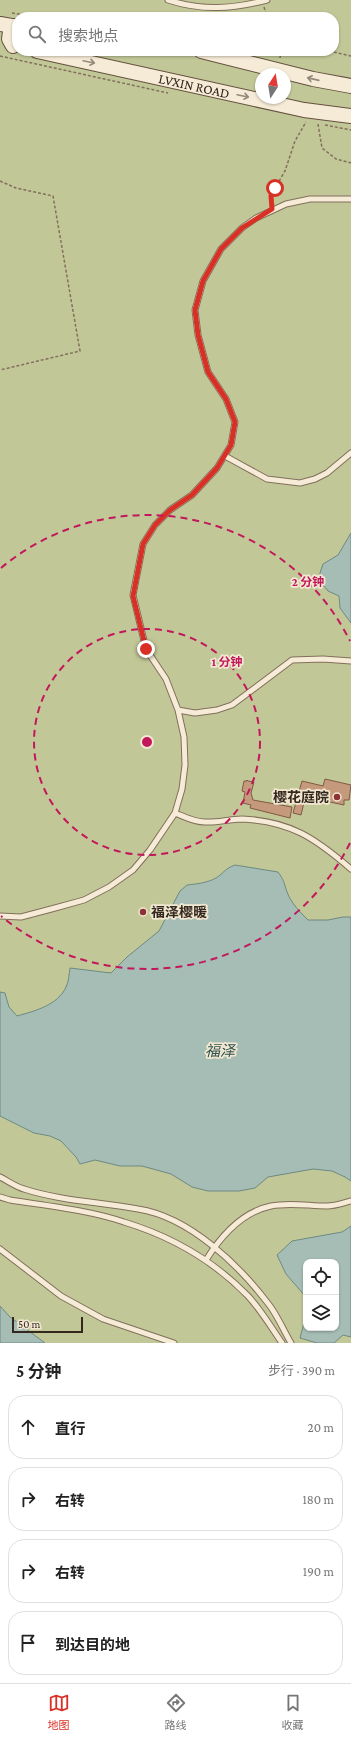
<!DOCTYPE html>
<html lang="zh">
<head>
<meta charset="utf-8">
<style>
  :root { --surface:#fff; --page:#f2f2f2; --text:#222; --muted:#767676; --line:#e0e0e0; --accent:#d93025 }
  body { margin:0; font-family:"Crimson Pro","Noto Sans SC",serif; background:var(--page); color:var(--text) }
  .controls { position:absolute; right:12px; bottom:12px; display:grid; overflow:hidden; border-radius:8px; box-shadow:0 1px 3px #0004 }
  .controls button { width:36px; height:36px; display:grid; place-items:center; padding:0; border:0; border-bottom:1px solid var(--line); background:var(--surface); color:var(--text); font:20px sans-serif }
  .compass { position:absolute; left:255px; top:68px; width:36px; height:36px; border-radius:50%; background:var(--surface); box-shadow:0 1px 3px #0004; rotate:12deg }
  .scale { position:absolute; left:12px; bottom:10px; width:71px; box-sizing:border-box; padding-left:4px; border:2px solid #34281e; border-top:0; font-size:11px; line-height:14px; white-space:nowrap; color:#34281e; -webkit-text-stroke:3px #f2e8d2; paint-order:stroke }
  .stop { position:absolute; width:12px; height:12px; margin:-9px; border:3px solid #d93025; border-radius:50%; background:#fff }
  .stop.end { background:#d93025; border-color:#fff; box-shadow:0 1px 4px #0008 }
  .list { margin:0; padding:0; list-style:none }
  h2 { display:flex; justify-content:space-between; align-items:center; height:52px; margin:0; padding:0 16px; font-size:17px }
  h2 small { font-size:13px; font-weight:400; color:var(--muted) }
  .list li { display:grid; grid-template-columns:26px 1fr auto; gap:12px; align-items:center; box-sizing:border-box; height:64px; margin:0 8px 8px; padding:0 8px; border:1px solid var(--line); border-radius:16px }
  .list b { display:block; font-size:15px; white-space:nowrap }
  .list em { font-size:13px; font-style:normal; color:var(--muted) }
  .icon { flex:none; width:22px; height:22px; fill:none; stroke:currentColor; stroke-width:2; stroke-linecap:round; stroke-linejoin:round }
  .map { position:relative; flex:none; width:351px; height:1343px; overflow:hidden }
  .search { position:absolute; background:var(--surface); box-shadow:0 1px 3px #0004; left:12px; right:12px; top:12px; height:44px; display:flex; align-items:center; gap:10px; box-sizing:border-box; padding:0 14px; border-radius:16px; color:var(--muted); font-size:15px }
  .sheet { height:340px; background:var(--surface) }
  nav { display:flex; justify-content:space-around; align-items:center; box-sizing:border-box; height:56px; border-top:1px solid var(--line); background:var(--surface); font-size:11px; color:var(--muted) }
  nav a { display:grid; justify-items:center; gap:2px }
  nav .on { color:var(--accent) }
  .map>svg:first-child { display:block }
</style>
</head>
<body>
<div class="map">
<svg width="351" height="1343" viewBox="0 0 351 1343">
  <rect width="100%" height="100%" fill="#eaddc3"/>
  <path fill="#c2c798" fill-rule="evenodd" d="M 0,0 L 351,0 L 351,1343 L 0,1343 ZM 17,17 L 334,17 L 334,51 L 17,51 ZM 261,74 L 285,74 L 285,98 L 261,98 ZM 306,1262 L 336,1262 L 336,1328 L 306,1328 Z"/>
  <path fill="#a5bdb5" stroke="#6d8a82" d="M 351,533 L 351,623 L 340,608 L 339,596 L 328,591 L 318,579 L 323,564 L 338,555 Z
    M 235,865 L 278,872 C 284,880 284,883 287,892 C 291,903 300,912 308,920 L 328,920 L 343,917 L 351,917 L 351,1181 L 345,1177 L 332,1171 L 313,1169 L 268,1177 L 255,1188 L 239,1191 L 208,1191 L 192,1187 L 171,1174 L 142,1166 L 120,1166 L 95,1160 L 80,1164 L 76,1157 L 61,1141 L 50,1136 L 34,1133 L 0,1116 L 0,992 L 5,993 L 9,1007 L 17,1016 C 35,1011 58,1005 66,987 C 69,981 69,974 70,968 L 111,973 L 127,957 L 159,931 L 180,891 L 187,885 C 196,884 207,883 216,878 C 224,873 224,869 235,865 Z
    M 351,1226 L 351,1337 L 343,1335 L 334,1343 L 317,1343 L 300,1338 L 306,1315 L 306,1328 L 336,1328 L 336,1262 L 306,1262 L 306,1303 L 305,1296 L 286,1274 L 277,1255 L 292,1241 L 342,1232 Z
    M 0,1306 L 10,1317 L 45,1343 L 0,1343 Z"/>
  <path fill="#c5997c" stroke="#7f5a44" d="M 325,779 L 351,785 L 349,800 L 344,800 L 344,805 L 325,801 L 325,794 L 307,790 L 301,815 L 293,813 L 302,781 L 323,786 Z
    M 247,780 L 248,781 L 254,782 L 251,793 L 253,800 L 292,807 L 290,818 L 250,808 L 251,805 L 243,803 L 245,792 L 242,791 L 244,781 L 247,781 Z"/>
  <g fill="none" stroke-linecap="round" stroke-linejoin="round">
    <defs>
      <path id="service" d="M 168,0 C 202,11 232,9 267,0
        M 225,456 L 267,479 L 300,483 L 315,479 L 327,473 L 351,453
        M 178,710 L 195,713 L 217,710 L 232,705 L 292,660 L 323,659 L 351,661
        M 175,813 C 185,817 194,822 205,822 C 217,823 229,819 242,819 C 290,821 315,838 351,869
        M 0,916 L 21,917 L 55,908 L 84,900 L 109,887 L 133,870 L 150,850 L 175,813 L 182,789 L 185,765 L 184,737 L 178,710 L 166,679 L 146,649 L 133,595 L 143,544 L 155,525 L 170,510 L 192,495 L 217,468 L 231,445 L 235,422 L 226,399 L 208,372 L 198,335 L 195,310 L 203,281 L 221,249 L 242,228 L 256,218 L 286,204 L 310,199 L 351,199
        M 0,1177 C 8,1181 16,1187 24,1189 C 61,1201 101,1202 138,1209 C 190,1217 240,1266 270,1306 C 278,1317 284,1331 291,1343
        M 0,1197 L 10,1200 C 48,1206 88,1210 124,1222 C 170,1236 214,1261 248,1296 C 261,1310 271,1327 282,1343
        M 0,1249 L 61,1296 L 103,1319 L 174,1343
        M 206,1260 C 221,1236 242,1212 271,1206 C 289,1202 309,1206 327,1206 C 335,1206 343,1203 351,1201"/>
      <g id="secondary">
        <path d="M 0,24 L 17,27"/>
        <path d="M 13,46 L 9,39 L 10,32 L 15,26"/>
        <path id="s1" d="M 37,51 L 304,110 L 351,116"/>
        <path d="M 201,51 L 313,79 L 351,86"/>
      </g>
    </defs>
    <use href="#service" stroke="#826f5c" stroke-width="7"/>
    <use href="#secondary" stroke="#64513f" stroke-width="16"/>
    <path stroke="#826f5c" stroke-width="1.5" stroke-dasharray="3 2" stroke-linecap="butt" d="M 264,7 L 267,17
      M 12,13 L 38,17
      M 329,51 L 351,56
      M 0,56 L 168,93
      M 280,58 L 281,51
      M 318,124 L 322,148 L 336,159 L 351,163
      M 325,125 L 351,130
      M 0,181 L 16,188 L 53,196 L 80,351 L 0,370
      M 272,204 L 271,196 L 275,188 L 285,171 L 295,141 L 306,122"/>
    <use href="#service" stroke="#f5ebd6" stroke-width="5"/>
    <use href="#secondary" stroke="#f5ebd6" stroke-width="14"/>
  </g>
  <defs><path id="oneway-shaft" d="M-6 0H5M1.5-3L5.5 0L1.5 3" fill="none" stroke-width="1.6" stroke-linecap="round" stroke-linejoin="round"/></defs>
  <g stroke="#948a7a">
    <use href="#oneway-shaft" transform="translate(89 62) rotate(12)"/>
    <use href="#oneway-shaft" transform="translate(313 79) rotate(-167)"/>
    <use href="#oneway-shaft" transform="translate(243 96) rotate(12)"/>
  </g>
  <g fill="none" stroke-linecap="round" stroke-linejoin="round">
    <path stroke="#d93025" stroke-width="5" d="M 146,649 L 133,596 L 143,544 L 155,525 L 170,510 L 192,495 L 217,468 L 231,445 L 235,422 L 226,399 L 208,372 L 198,335 L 195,310 L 203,281 L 221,249 L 242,228 L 272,209 L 271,196 L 275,188"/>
  </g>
  <g fill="none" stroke="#c2185b" stroke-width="2" stroke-dasharray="7 5">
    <circle cx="147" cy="742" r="113"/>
    <path d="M350 843A227 227 0 0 1 1 916M1 568A227 227 0 0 1 350 641"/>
  </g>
  <g fill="#8c3134" stroke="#f2e8d2" stroke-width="1.5">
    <circle cx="337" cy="797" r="4"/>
    <circle cx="143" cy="912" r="4"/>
  </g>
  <g text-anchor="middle" stroke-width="3.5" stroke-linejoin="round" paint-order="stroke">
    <g font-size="14" fill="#34281e" stroke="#f2e8d2">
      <text dy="5" stroke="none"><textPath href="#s1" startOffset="161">LVXIN ROAD</textPath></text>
    </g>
    <g font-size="14" font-weight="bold" fill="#34281e" stroke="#f2e8d2" text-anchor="end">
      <text x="329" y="802">樱花庭院</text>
      <text x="151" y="917" text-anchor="start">福泽樱暖</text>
    </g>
    <g font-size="15" font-style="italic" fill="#2f524f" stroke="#f2e8d2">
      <text x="220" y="1056">福泽</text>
    </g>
  </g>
  <circle cx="147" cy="742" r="6" fill="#c2185b" stroke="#f2e8d2" stroke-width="2"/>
  <g font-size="12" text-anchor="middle" font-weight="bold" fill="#c2185b" stroke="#f2e8d2" stroke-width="3.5" stroke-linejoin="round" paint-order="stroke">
    <text x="308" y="586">2 分钟</text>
    <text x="227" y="666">1 分钟</text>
  </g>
</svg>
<div class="controls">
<button><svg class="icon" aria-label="locate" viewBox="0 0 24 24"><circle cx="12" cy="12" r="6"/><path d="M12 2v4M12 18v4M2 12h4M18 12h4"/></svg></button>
<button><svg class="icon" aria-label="layers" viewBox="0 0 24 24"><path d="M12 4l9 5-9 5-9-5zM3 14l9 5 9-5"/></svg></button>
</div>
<svg class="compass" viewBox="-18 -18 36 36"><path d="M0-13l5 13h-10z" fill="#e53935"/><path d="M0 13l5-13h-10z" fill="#767676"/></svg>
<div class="scale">50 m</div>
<div class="stop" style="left:275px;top:188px"></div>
<div class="stop end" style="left:146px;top:649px"></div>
<div class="search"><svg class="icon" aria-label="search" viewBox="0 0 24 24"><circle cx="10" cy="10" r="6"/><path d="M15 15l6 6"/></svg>搜索地点</div>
</div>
<section class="sheet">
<h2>5 分钟<small>步行 · 390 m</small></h2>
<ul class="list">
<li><svg class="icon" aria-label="ahead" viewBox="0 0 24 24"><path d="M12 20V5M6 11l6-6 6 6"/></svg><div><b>直行</b></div><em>20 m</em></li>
<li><svg class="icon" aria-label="right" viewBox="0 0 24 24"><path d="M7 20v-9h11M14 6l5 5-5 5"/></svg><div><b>右转</b></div><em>180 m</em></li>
<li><svg class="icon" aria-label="right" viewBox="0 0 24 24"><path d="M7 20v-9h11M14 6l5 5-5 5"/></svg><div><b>右转</b></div><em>190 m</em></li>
<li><svg class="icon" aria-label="arrive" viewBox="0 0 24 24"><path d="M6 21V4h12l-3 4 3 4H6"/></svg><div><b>到达目的地</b></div></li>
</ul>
</section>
<nav>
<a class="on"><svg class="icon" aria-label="map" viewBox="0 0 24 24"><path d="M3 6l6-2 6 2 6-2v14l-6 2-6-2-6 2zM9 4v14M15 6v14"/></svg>地图</a>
<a><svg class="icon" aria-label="directions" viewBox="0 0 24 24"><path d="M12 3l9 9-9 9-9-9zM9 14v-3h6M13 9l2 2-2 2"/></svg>路线</a>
<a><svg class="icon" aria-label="saved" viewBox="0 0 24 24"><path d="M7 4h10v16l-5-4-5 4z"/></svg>收藏</a>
</nav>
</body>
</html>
